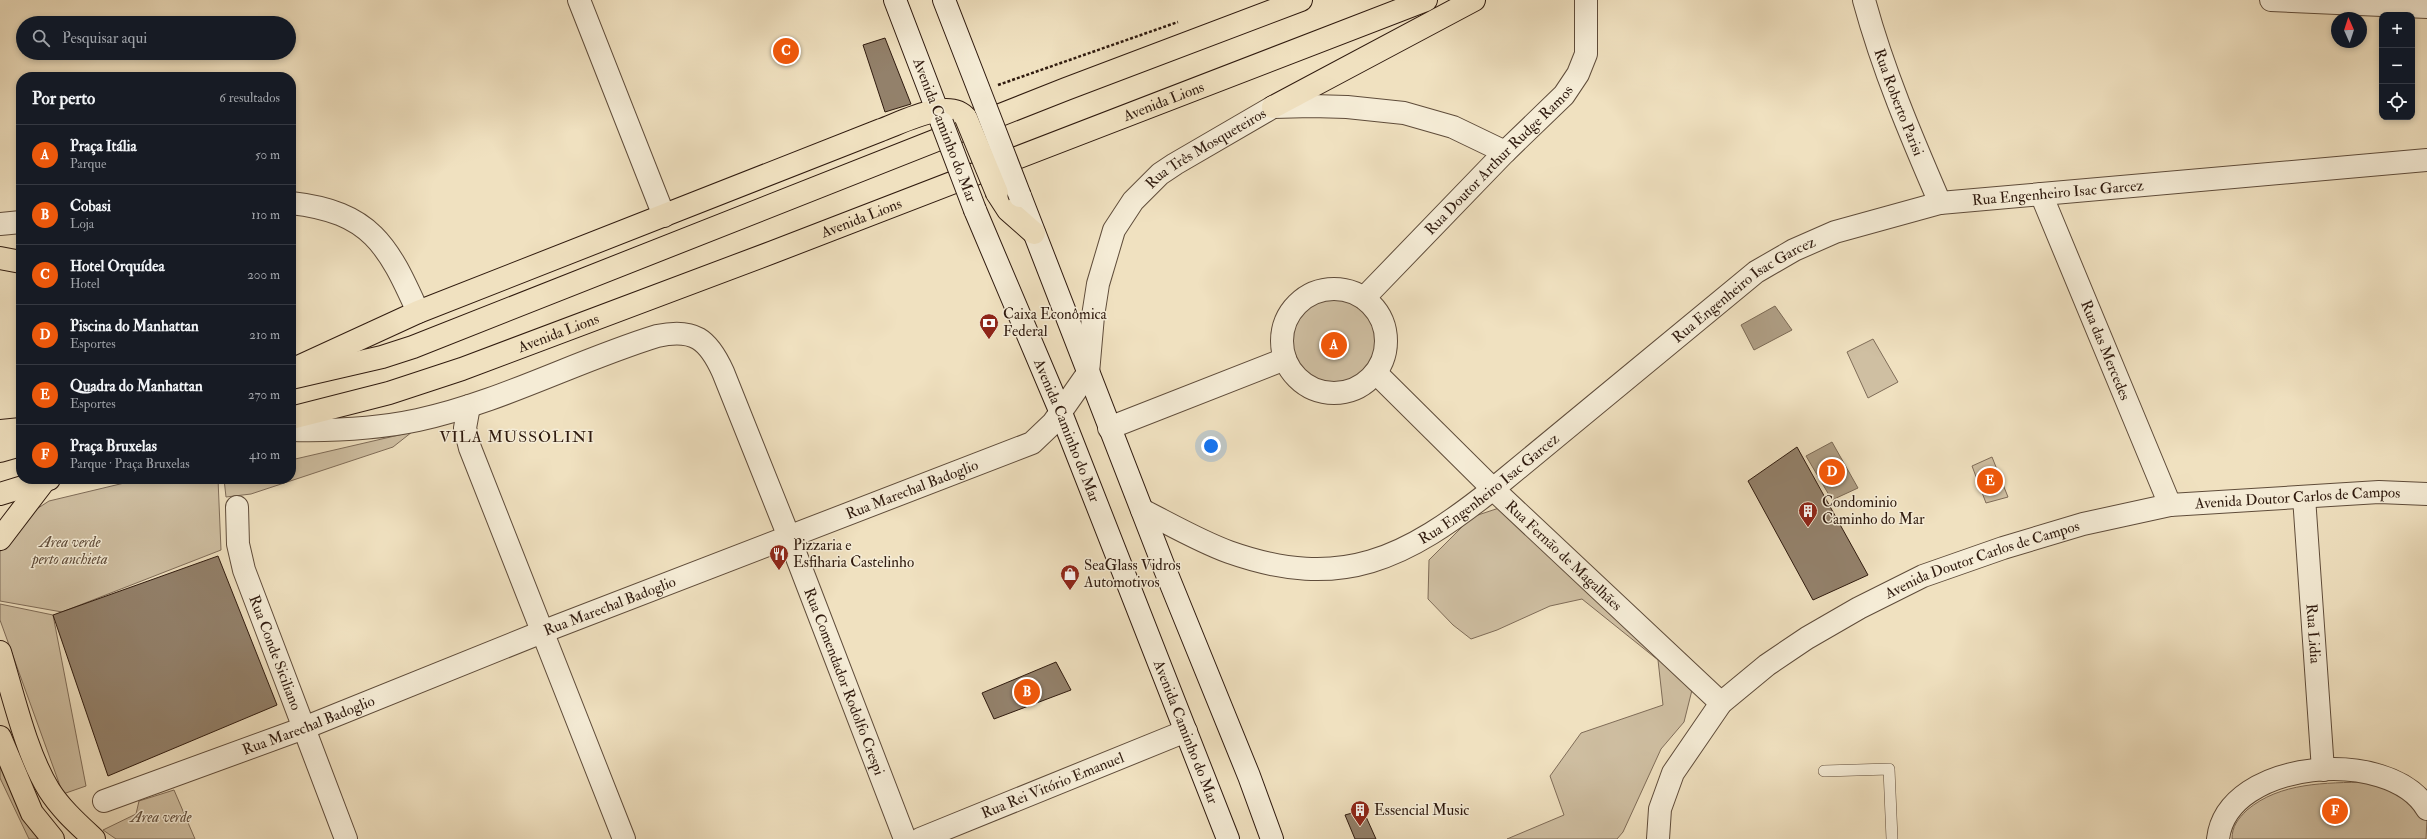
<!DOCTYPE html>
<html lang="pt">
<head>
<meta charset="utf-8">
<style>
  :root { --surface:#171b24; --page:#242831; --text:#f1f3f6; --muted:#9ea1a6; --line:#363941; --accent:#ea580c }
  body { margin:0; font-family:"IM FELL Double Pica",serif; background:var(--page); color:var(--text) }
  .controls { position:absolute; right:12px; top:12px; display:grid; overflow:hidden; border-radius:8px; box-shadow:0 2px 6px #0003 }
  .controls button { width:36px; height:36px; display:grid; place-items:center; padding:0; border:0; border-bottom:1px solid var(--line); background:var(--surface); color:var(--text); font:20px sans-serif }
  .compass { position:absolute; left:2331px; top:12px; width:36px; height:36px; border-radius:50%; background:var(--surface); box-shadow:0 2px 6px #0003; rotate:357deg }
  .you { position:absolute; left:1211px; top:446px; width:14px; height:14px; margin:-10px; border:3px solid #fff; border-radius:50%; background:#1a73e8; box-shadow:0 0 0 6px #1a73e833 }
  .badge { display:grid; place-items:center; width:26px; height:26px; border-radius:50%; background:var(--accent); color:#fff; font-size:13px; font-weight:700 }
  .pin { position:absolute; translate:-50% -50%; border:2px solid #fff; box-shadow:0 1px 4px #0006 }
  .list { margin:0; padding:0; list-style:none }
  h2 { display:flex; justify-content:space-between; align-items:center; height:52px; margin:0; padding:0 16px; font-size:17px }
  h2 small { font-size:13px; font-weight:400; color:var(--muted) }
  .list li { display:grid; grid-template-columns:26px 1fr auto; gap:12px; align-items:center; box-sizing:border-box; height:60px; padding:0 16px; border-top:1px solid var(--line) }
  .list b { display:block; font-size:15px; white-space:nowrap }
  .list p { margin:0; font-size:13px; white-space:nowrap; color:var(--muted) }
  .list em { font-size:13px; font-style:normal; color:var(--muted) }
  .icon { flex:none; width:22px; height:22px; fill:none; stroke:currentColor; stroke-width:2; stroke-linecap:round; stroke-linejoin:round }
  .map { position:relative; flex:none; width:2427px; height:839px; overflow:hidden }
  .search { position:absolute; background:var(--surface); box-shadow:0 2px 6px #0003; left:16px; top:16px; width:280px; height:44px; display:flex; align-items:center; gap:10px; box-sizing:border-box; padding:0 14px; border-radius:22px; color:var(--muted); font-size:15px }
  .panel { position:absolute; background:var(--surface); box-shadow:0 2px 6px #0003; left:16px; top:72px; width:280px; height:412px; border-radius:16px }
  .map>svg:first-child { display:block }
</style>
</head>
<body>
<div class="map">
<svg width="2427" height="839" viewBox="0 0 2427 839">
  <rect width="100%" height="100%" fill="#f0e1c0"/>
  <filter id="stains"><feTurbulence type="fractalNoise" baseFrequency=".005" numOctaves="4"/><feColorMatrix values="0 0 0 0 .2 0 0 0 0 .09 0 0 0 0 .02 0 0 0 .5 -.17"/></filter>
  <radialGradient id="worn" r=".72"><stop offset=".6" stop-color="#630" stop-opacity="0"/><stop offset="1" stop-color="#630" stop-opacity=".3"/></radialGradient>
  <path fill="#cfbfa2" stroke="#7f6c58" d="M1290 341a44 44 0 1 1 88 0a44 44 0 1 1-88 0Z
    M 1873,339 L 1898,382 L 1868,398 L 1847,352 Z
    M 412,432 L 393,447 L 251,494 L 226,497 L 224,479 L 291,479 L 291,460 Z
    M 1992,457 L 2008,497 L 1986,503 L 1972,466 Z
    M 141,479 L 218,479 L 221,550 L 62,612 L 0,601 L 0,552 L 5,542 L 32,512 L 49,501 Z
    M 1520,501 L 1698,666 L 1684,722 L 1661,749 L 1623,832 L 1617,839 L 1507,839 L 1564,815 L 1550,776 L 1581,733 L 1663,705 L 1658,660 L 1582,599 L 1550,606 L 1497,630 L 1471,639 L 1453,625 L 1428,599 L 1429,560 L 1472,517 Z
    M 0,604 L 53,615 L 86,786 L 63,794 L 0,620 Z
    M 0,757 L 43,839 L 29,839 L 0,778 Z
    M 2367,782 L 2392,787 L 2427,818 L 2426,839 L 2232,839 C 2232,826 2238,819 2247,810 C 2280,782 2326,783 2367,782 Z
    M 174,790 L 195,839 L 116,839 L 103,830 L 136,814 L 139,801 Z"/>
  <path fill="#ae9d83" stroke="#7b6954" d="M 1775,306 L 1792,330 L 1754,350 L 1741,325 Z
    M 1832,442 L 1858,488 L 1832,500 L 1806,456 Z"/>
  <path fill="#93816b" stroke="#2f1a0e" d="M 885,38 L 911,104 L 885,112 L 863,45 Z
    M 1797,447 L 1868,575 L 1813,600 L 1748,481 Z
    M 218,556 L 277,705 L 108,776 L 53,615 Z
    M 1056,662 L 1071,690 L 994,719 L 982,693 Z
    M 1363,810 L 1376,839 L 1355,839 L 1345,815 Z"/>
  <g fill="none" stroke-linecap="round" stroke-linejoin="round">
    <defs>
      <path id="lane" d="M 1824,771 L 1889,769 L 1892,839"/>
      <g id="street">
        <path d="M 579,0 L 664,216"/>
        <path id="s1" d="M 1864,0 C 1883,70 1911,136 1940,203"/>
        <path d="M 2271,0 L 2427,7"/>
        <path id="s2" d="M 2041,194 L 2170,505"/>
        <path d="M 291,203 C 371,212 388,245 418,312"/>
        <path d="M 0,224 L 21,222"/>
        <circle cx="1334" cy="341" r="52"/>
        <path id="s3" d="M 1364,298 L 1505,152 L 1564,95 L 1578,74 L 1586,54 L 1586,0"/>
        <path id="s4" d="M 1376,373 L 1493,489 L 1721,703"/>
        <path d="M 469,406 L 465,428 L 470,448 L 624,839"/>
        <path d="M 1109,428 L 1285,359"/>
        <path id="s5" d="M 291,430 C 334,431 376,429 418,420 C 501,402 576,361 657,336 C 694,328 708,339 723,372 L 789,537 L 905,839"/>
        <path id="s6" d="M 2304,497 L 2323,770"/>
        <path id="s7" d="M 237,507 L 238,544 L 244,570 L 346,839"/>
        <path id="s8" d="M 1142,510 C 1170,524 1199,541 1229,552 C 1342,592 1406,558 1493,489 L 1756,272 L 1794,250 L 1835,232 L 1940,203 L 2427,160"/>
        <path id="s9" d="M 104,801 L 304,728 L 542,632 L 1032,443 L 1053,423 L 1088,373 L 1093,316 L 1098,284 L 1114,230 L 1133,201 L 1160,174 L 1175,164 L 1273,107 L 1312,106 L 1347,107 L 1404,113 L 1453,127 L 1505,152"/>
        <path id="s10" d="M 920,839 L 1186,731"/>
        <path id="s11" d="M 1658,839 L 1660,809 L 1673,773 L 1721,703 L 1767,665 L 1807,638 L 1859,608 L 1923,576 L 2003,548 L 2083,524 L 2170,505 L 2379,492 L 2427,494"/>
        <path d="M 2218,839 C 2227,759 2390,746 2427,809"/>
      </g>
      <g id="secondary">
        <path d="M 895,0 L 942,123"/>
        <path d="M 944,0 L 986,108"/>
        <path d="M 1020,196 L 1164,567 L 1249,776 L 1272,839"/>
        <path id="s12" d="M 975,210 L 1061,413 L 1228,839"/>
      </g>
      <g id="highway">
        <path d="M 1273,107 L 1474,0"/>
        <path d="M 997,193 L 1008,210 L 1034,233"/>
        <path d="M 0,258 L 21,262"/>
        <path d="M 296,368 L 418,312 L 881,130 C 901,123 949,97 966,118"/>
        <path d="M 291,378 L 382,357 L 413,347 L 1066,89 L 1301,0"/>
        <path id="s13" d="M 291,418 L 389,393 L 462,369 L 773,252 L 1426,0"/>
        <path d="M 0,431 L 21,429"/>
        <path d="M 0,451 L 21,445"/>
        <path d="M 0,494 L 49,479"/>
        <path d="M 0,539 L 45,480"/>
        <path d="M 0,652 C 13,694 26,753 49,790 C 61,809 78,824 94,839"/>
        <path d="M 0,737 L 32,813 L 53,839"/>
      </g>
    </defs>
    <use href="#lane" stroke="#5f4c3a" stroke-width="12"/>
    <use href="#street" stroke="#5f4c3a" stroke-width="24"/>
    <use href="#secondary" stroke="#2f1a0e" stroke-width="24"/>
    <use href="#highway" stroke="#2f1a0e" stroke-width="24"/>
    <path stroke="#2f1a0e" stroke-width="2.5" stroke-dasharray="3 2" stroke-linecap="butt" d="M 998,85 L 1178,22"/>
    <use href="#lane" stroke="#f5ecd6" stroke-width="11"/>
    <use href="#street" stroke="#f5ecd6" stroke-width="22"/>
    <use href="#secondary" stroke="#f5ecd6" stroke-width="22"/>
    <use href="#highway" stroke="#f0e1c0" stroke-width="22"/>
    <defs>
      <path id="secondary-bridge" d="M 986,108 L 1020,196
        M 942,123 L 975,210"/>
      <path id="highway-bridge" d="M 966,118 L 997,193"/>
    </defs>
    <use href="#secondary-bridge" stroke="#2f1a0e" stroke-width="24" stroke-linecap="butt"/>
    <use href="#highway-bridge" stroke="#2f1a0e" stroke-width="24" stroke-linecap="butt"/>
    <use href="#secondary-bridge" stroke="#f5ecd6" stroke-width="22"/>
    <use href="#highway-bridge" stroke="#f0e1c0" stroke-width="22"/>
  </g>
  <defs>
    <symbol id="bank-pin" viewBox="-11 -11 22 30"><path d="M0 17L-7.5 6A9.5 9.5 0 1 1 7.5 6Z" fill="#8f2418" stroke="#f5ecd6"/><path d="M-6-4H6V4H-6ZM0-2.3a2.3 2.3 0 1 0 0 4.6a2.3 2.3 0 1 0 0-4.6Z" fill="#fff"/></symbol>
    <symbol id="building-pin" viewBox="-11 -11 22 30"><path d="M0 17L-7.5 6A9.5 9.5 0 1 1 7.5 6Z" fill="#8f2418" stroke="#f5ecd6"/><path d="M-4-6H4V6H1V3H-1V6H-4ZM-2.5-4.3h1.7v1.8h-1.7ZM.8-4.3h1.7v1.8H.8ZM-2.5-1h1.7V.8h-1.7ZM.8-1h1.7V.8H.8Z" fill="#fff"/></symbol>
    <symbol id="restaurant-pin" viewBox="-11 -11 22 30"><path d="M0 17L-7.5 6A9.5 9.5 0 1 1 7.5 6Z" fill="#8f2418" stroke="#f5ecd6"/><path d="M-5-6h1v4h1v-4h1v4h1v-4h1v5L-1.5 .5V6h-2V.5L-5-1ZM5-6V6H3V1.5H1.5Q1.5-4 5-6Z" fill="#fff"/></symbol>
    <symbol id="shop-pin" viewBox="-11 -11 22 30"><path d="M0 17L-7.5 6A9.5 9.5 0 1 1 7.5 6Z" fill="#8f2418" stroke="#f5ecd6"/><path d="M-5-2.5h2.3a2.7 3.5 0 0 1 5.4 0H5L5.5 6h-11ZM-1.5-2.5h3a1.5 2.3 0 0 0-3 0Z" fill="#fff"/></symbol>
  </defs>
  <g fill-rule="evenodd">
    <use href="#bank-pin" x="978" y="312" width="22" height="30"/>
    <use href="#building-pin" x="1797" y="500" width="22" height="30"/>
    <use href="#restaurant-pin" x="768" y="543" width="22" height="30"/>
    <use href="#shop-pin" x="1059" y="563" width="22" height="30"/>
    <use href="#building-pin" x="1349" y="799" width="22" height="30"/>
  </g>
  <g text-anchor="middle" stroke-width="3" stroke-linejoin="round" paint-order="stroke">
    <g font-size="15" fill="#2f1a0e" stroke="#f5ecd6">
      <text dy="5" stroke="none"><textPath href="#s13" startOffset="929">Avenida Lions</textPath></text>
      <text dy="5" stroke="none"><textPath href="#s1" startOffset="108">Rua Roberto Parisi</textPath></text>
      <text transform="translate(945 130) rotate(69)" y="5">Avenida Caminho do Mar</text>
      <text dy="5" stroke="none"><textPath href="#s9" startOffset="1356">Rua Três Mosqueteiros</textPath></text>
      <text dy="5" stroke="none"><textPath href="#s3" startOffset="193">Rua Doutor Arthur Rudge Ramos</textPath></text>
      <text dy="5" stroke="none"><textPath href="#s8" startOffset="1041">Rua Engenheiro Isac Garcez</textPath></text>
      <text dy="5" stroke="none"><textPath href="#s13" startOffset="605">Avenida Lions</textPath></text>
      <text dy="5" stroke="none"><textPath href="#s8" startOffset="705">Rua Engenheiro Isac Garcez</textPath></text>
      <text dy="5" stroke="none"><textPath href="#s13" startOffset="281">Avenida Lions</textPath></text>
      <text dy="5" stroke="none"><textPath href="#s2" startOffset="169">Rua das Mercedes</textPath></text>
      <text dy="5" stroke="none"><textPath href="#s12" startOffset="239">Avenida Caminho do Mar</textPath></text>
      <text dy="5" stroke="none"><textPath href="#s8" startOffset="381">Rua Engenheiro Isac Garcez</textPath></text>
      <text dy="5" stroke="none"><textPath href="#s9" startOffset="866">Rua Marechal Badoglio</textPath></text>
      <text dy="5" stroke="none"><textPath href="#s11" startOffset="778">Avenida Doutor Carlos de Campos</textPath></text>
      <text dy="5" stroke="none"><textPath href="#s4" startOffset="262">Rua Fernão de Magalhães</textPath></text>
      <text dy="5" stroke="none"><textPath href="#s11" startOffset="454">Avenida Doutor Carlos de Campos</textPath></text>
      <text dy="5" stroke="none"><textPath href="#s9" startOffset="542">Rua Marechal Badoglio</textPath></text>
      <text dy="5" stroke="none"><textPath href="#s6" startOffset="137">Rua Lidia</textPath></text>
      <text dy="5" stroke="none"><textPath href="#s7" startOffset="152">Rua Conde Siciliano</textPath></text>
      <text dy="5" stroke="none"><textPath href="#s5" startOffset="798">Rua Comendador Rodolfo Crespi</textPath></text>
      <text dy="5" stroke="none"><textPath href="#s9" startOffset="218">Rua Marechal Badoglio</textPath></text>
      <text dy="5" stroke="none"><textPath href="#s12" startOffset="563">Avenida Caminho do Mar</textPath></text>
      <text dy="5" stroke="none"><textPath href="#s10" startOffset="143">Rua Rei Vitório Emanuel</textPath></text>
    </g>
    <g font-size="15" fill="#2f1a0e" stroke="#f5ecd6" text-anchor="start">
      <text x="1003" y="319">Caixa Econômica<tspan x="1003" dy="17">Federal</tspan></text>
      <text x="1822" y="507">Condominio<tspan x="1822" dy="17">Caminho do Mar</tspan></text>
      <text x="793" y="550">Pizzaria e<tspan x="793" dy="17">Esfiharia Castelinho</tspan></text>
      <text x="1084" y="570">SeaGlass Vidros<tspan x="1084" dy="17">Automotivos</tspan></text>
      <text x="1374" y="815">Essencial Music</text>
    </g>
    <g font-size="15" font-style="italic" fill="#5f4c3a" stroke="#f5ecd6">
      <text x="70" y="547">Area verde<tspan x="70" dy="17">perto anchieta</tspan></text>
      <text x="161" y="822">Area verde</text>
    </g>
    <g font-size="16" letter-spacing="1" fill="#2f1a0e" stroke="#f5ecd6">
      <text x="517" y="442">VILA MUSSOLINI</text>
    </g>
  </g>
  <rect width="100%" height="100%" filter="url(#stains)"/>
  <rect width="100%" height="100%" fill="url(#worn)"/>
</svg>
<div class="controls">
<button>+</button>
<button>−</button>
<button><svg class="icon" aria-label="locate" viewBox="0 0 24 24"><circle cx="12" cy="12" r="6"/><path d="M12 2v4M12 18v4M2 12h4M18 12h4"/></svg></button>
</div>
<svg class="compass" viewBox="-18 -18 36 36"><path d="M0-13l5 13h-10z" fill="#e53935"/><path d="M0 13l5-13h-10z" fill="#9ea1a6"/></svg>
<div class="you"></div>
<div class="pin badge" style="left:1334px;top:345px">A</div>
<div class="pin badge" style="left:1027px;top:692px">B</div>
<div class="pin badge" style="left:786px;top:51px">C</div>
<div class="pin badge" style="left:1832px;top:472px">D</div>
<div class="pin badge" style="left:1990px;top:481px">E</div>
<div class="pin badge" style="left:2335px;top:811px">F</div>
<div class="search"><svg class="icon" aria-label="search" viewBox="0 0 24 24"><circle cx="10" cy="10" r="6"/><path d="M15 15l6 6"/></svg>Pesquisar aqui</div>
<section class="panel">
<h2>Por perto<small>6 resultados</small></h2>
<ul class="list">
<li><span class="badge">A</span><div><b>Praça Itália</b><p>Parque</p></div><em>50 m</em></li>
<li><span class="badge">B</span><div><b>Cobasi</b><p>Loja</p></div><em>110 m</em></li>
<li><span class="badge">C</span><div><b>Hotel Orquídea</b><p>Hotel</p></div><em>200 m</em></li>
<li><span class="badge">D</span><div><b>Piscina do Manhattan</b><p>Esportes</p></div><em>210 m</em></li>
<li><span class="badge">E</span><div><b>Quadra do Manhattan</b><p>Esportes</p></div><em>270 m</em></li>
<li><span class="badge">F</span><div><b>Praça Bruxelas</b><p>Parque · Praça Bruxelas</p></div><em>410 m</em></li>
</ul>
</section>
</div>
</body>
</html>
